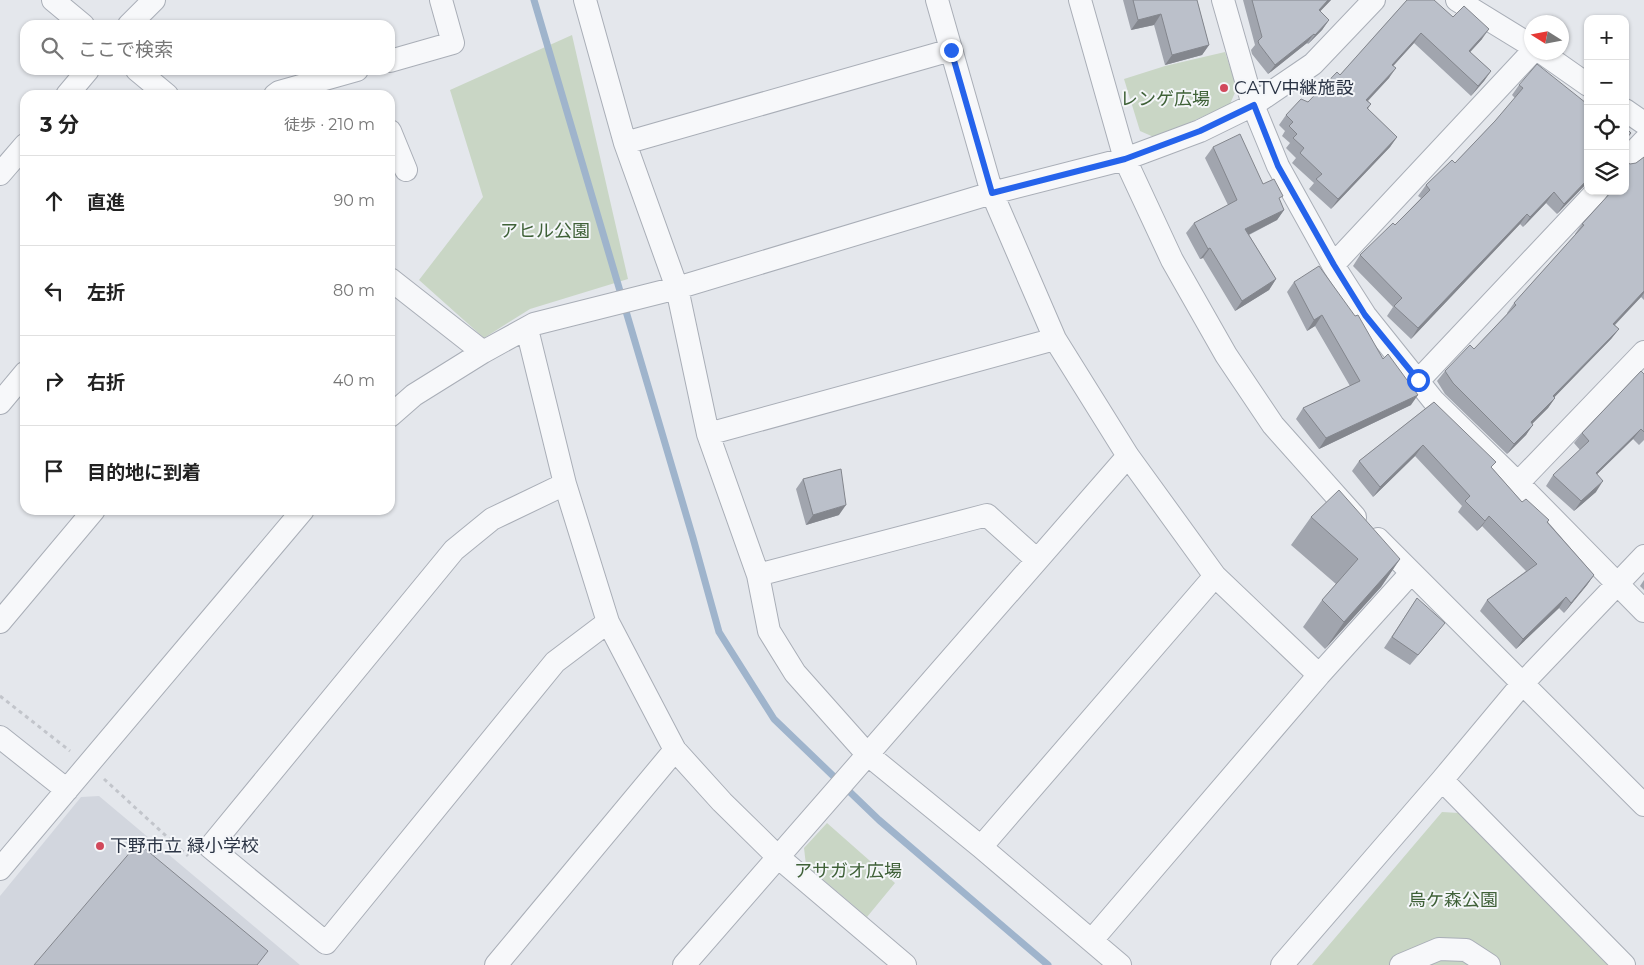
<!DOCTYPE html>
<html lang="ja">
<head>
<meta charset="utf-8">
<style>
  :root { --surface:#fff; --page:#f6f6f6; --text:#222; --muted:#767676; --line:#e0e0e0 }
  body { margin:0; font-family:Montserrat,"Noto Sans JP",sans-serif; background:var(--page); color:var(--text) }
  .controls { position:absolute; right:15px; top:15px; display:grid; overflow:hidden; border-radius:10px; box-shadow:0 1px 4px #0004 }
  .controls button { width:45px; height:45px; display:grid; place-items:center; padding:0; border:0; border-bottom:1px solid var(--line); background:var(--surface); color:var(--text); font:25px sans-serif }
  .compass { position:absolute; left:1524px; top:15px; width:45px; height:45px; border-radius:50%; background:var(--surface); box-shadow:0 1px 4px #0004; rotate:281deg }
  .stop { position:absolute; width:15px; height:15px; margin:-11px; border:4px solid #2563eb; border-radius:50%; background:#fff }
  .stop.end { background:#2563eb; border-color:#fff; box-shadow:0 1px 5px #0008 }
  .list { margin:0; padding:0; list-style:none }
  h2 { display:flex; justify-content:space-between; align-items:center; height:65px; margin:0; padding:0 20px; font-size:21px }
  h2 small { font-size:16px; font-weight:400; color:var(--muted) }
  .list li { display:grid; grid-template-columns:32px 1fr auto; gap:15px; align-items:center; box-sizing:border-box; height:90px; padding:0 20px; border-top:1px solid var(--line) }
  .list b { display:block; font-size:19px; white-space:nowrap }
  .list em { font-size:16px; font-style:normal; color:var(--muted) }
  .icon { flex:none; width:28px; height:28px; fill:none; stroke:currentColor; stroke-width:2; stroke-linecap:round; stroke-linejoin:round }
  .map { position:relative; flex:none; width:1644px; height:965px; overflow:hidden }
  .search { position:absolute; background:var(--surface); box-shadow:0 1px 4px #0004; left:20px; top:20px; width:375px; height:55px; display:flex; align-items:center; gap:12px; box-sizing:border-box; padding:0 18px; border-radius:15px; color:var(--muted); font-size:19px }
  .panel { position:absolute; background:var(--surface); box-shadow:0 1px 4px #0004; left:20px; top:90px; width:375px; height:425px; border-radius:15px }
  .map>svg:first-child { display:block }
</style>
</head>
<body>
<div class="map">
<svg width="1644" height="965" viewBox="0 0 1644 965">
  <rect width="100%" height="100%" fill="#e4e7ec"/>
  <path fill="#d2d6de" d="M 99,796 L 300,965 L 0,965 L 0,896 L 81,797 Z"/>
  <path fill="#c9d6c5" d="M 572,35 L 628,279 L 530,309 L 484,338 L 419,280 L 483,197 L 450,90 Z
    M 1225,52 L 1237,88 L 1230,104 L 1156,138 L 1140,131 L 1124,79 L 1165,66 Z
    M 1442,812 L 1459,813 L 1608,965 L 1312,965 Z
    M 827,823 L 895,883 L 867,917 L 806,865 L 804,848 Z"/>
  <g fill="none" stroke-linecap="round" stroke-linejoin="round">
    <path stroke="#9fb4cc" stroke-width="7" d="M 534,0 L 693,538 L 719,632 L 774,719 L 879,820 L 1048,965"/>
    <defs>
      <path id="minor" d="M 53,0 L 83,25
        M 585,0 L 625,143 L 677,288 L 708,434 L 758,575 L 769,631 L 795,673 L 867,754 L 981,847 L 1120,965
        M 937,0 L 992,193 L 1055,339 L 1128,456 L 1215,576 L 1319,675
        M 1080,0 L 1125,159 L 1172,260 L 1226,355 L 1273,425 L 1355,517
        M 1223,0 L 1253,105 L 1278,166 L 1333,265 L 1365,315 L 1433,400 L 1518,483 L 1644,611
        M 1457,0 L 1532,46
        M 129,25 L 154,0
        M 1541,52 L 1588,85
        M 390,61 L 453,43 L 441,0
        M 137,70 L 167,95
        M 67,95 L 88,70
        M 275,95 L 279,92 L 357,70
        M 1625,110 L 1644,123
        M 390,131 L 406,170
        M 625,143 L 951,50
        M 1625,161 L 1644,141
        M 0,174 L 25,145
        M 1333,265 L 1532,52
        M 390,279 L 483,352
        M 527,329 L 565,484
        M 1418,381 L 1597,191
        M 0,403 L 25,373
        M 390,416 L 414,395 L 483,352 L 534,324 L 677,288 L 992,193 L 1125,159 L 1200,131 L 1253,105 L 1313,64 L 1374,0
        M 708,434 L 1055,339
        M 1518,483 L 1644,352
        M 1378,539 L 1644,805
        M 758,575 L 987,515 L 1037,560
        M 0,622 L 94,510
        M 608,622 L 565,484 L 492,519 L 454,550 L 210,847 L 326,943 L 555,662 L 608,622 L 675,750 L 722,802 L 778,857 L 905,965
        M 0,737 L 67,790
        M 1442,780 L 1624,965
        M 981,847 L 1215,576
        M 0,869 L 303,510
        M 1092,940 L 1319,675 L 1411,573
        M 496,965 L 675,750
        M 684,965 L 1128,456
        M 1282,965 L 1442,780 L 1523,683 L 1644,556
        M 1401,965 L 1439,949 L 1466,950 L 1489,965"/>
    </defs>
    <use href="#minor" stroke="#a9aeb7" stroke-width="24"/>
    <path stroke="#c2c5cb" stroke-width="3" stroke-dasharray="4 4" stroke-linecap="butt" d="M 0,696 L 70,751
      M 104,779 L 188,856"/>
    <use href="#minor" stroke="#f7f8fa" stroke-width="22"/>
  </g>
  <path fill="#a1a5ae" d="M 1123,0 L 1197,0 L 1209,45 L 1202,55 L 1165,65 L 1154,25 L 1131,30 Z
    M 1243,0 L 1331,0 L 1320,11 L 1329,20 L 1322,30 L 1308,44 L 1307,43 L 1268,74 L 1252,54 L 1251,50 L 1255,45 Z
    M 1407,0 L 1453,17 L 1482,39 L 1470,52 L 1491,71 L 1484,81 L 1471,96 L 1414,43 L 1393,66 L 1389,78 L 1368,101 L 1371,104 L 1368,109 L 1397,137 L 1390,147 L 1331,209 L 1309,189 L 1314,183 L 1292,163 L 1296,158 L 1286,148 L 1290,143 L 1282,136 L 1285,131 L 1279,125 L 1286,115 L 1308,102 L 1340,75 Z
    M 1519,85 L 1586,103 L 1588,101 L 1588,182 L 1557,214 L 1546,203 L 1523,227 L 1520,224 L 1411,339 L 1387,316 L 1393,307 L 1353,266 L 1360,255 L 1395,225 L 1421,198 L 1418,196 L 1426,185 L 1455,163 L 1495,121 L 1515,98 L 1512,95 Z
    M 1213,147 L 1263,184 L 1280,201 L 1284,210 L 1277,220 L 1249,235 L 1276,279 L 1269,290 L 1235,311 L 1203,258 L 1200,259 L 1186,233 L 1194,223 L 1228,205 L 1205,158 Z
    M 1644,157 L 1644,300 L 1641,297 L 1615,325 L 1619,329 L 1611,339 L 1554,397 L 1555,398 L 1548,408 L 1532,424 L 1526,435 L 1507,454 L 1445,394 L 1437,381 L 1445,371 L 1474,349 L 1507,314 L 1507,313 L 1514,303 L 1575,235 L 1575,234 L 1582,224 L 1610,194 L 1610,191 L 1625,191 L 1630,164 L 1636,163 Z
    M 1294,282 L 1383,359 L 1411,405 L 1319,449 L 1296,419 L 1303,408 L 1350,386 L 1315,326 L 1307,331 L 1287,292 Z
    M 1644,374 L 1644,440 L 1639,445 L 1633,439 L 1597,474 L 1596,492 L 1574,511 L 1546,486 L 1553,475 L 1580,450 L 1574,443 L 1582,433 Z
    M 1434,402 L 1522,502 L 1549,520 L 1548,522 L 1594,575 L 1587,585 L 1564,613 L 1559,608 L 1516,649 L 1480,611 L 1487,600 L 1526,571 L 1482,526 L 1477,531 L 1458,512 L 1462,506 L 1415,456 L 1373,497 L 1352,471 L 1359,461 Z
    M 803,479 L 839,515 L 806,525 L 796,489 Z
    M 1311,517 L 1400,559 L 1381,587 L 1325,649 L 1303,627 L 1322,600 L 1336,584 L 1291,545 Z
    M 1644,580 L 1644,590 L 1640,586 Z
    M 1417,598 L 1437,633 L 1410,665 L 1384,648 Z"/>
  <path fill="#83868d" d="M 1328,0 L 1331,0 L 1312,20 L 1319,10 Z
    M 1161,14 L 1154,25 L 1131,30 L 1138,20 Z
    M 1329,20 L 1322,30 L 1308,44 L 1315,35 Z
    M 1489,29 L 1482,39 L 1462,61 L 1469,51 Z
    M 1421,33 L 1414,43 L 1385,75 L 1392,65 Z
    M 1314,34 L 1307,43 L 1268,74 L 1275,65 Z
    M 1209,45 L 1202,55 L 1165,65 L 1172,55 Z
    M 1396,68 L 1389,78 L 1359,110 L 1366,100 Z
    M 1491,71 L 1484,81 L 1471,96 L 1478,86 Z
    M 1397,137 L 1390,147 L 1331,209 L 1338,199 Z
    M 1588,179 L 1588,182 L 1557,214 L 1564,204 Z
    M 1554,192 L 1546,203 L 1523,227 L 1530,217 Z
    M 1284,210 L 1277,220 L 1238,240 L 1245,229 Z
    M 1527,214 L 1520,224 L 1411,339 L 1418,328 Z
    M 1210,248 L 1203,258 L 1200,259 L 1208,249 Z
    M 1276,279 L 1269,290 L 1235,311 L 1242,301 Z
    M 1644,291 L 1644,293 L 1641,297 L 1606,334 L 1613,324 Z
    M 1322,315 L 1315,326 L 1307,331 L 1314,320 Z
    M 1619,329 L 1611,339 L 1546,406 L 1553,396 Z
    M 1418,395 L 1411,405 L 1319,449 L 1326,438 Z
    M 1555,398 L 1548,408 L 1523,433 L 1531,422 Z
    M 1533,425 L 1526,435 L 1507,454 L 1514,444 Z
    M 1641,429 L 1633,439 L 1588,483 L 1596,473 Z
    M 1423,445 L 1415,456 L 1373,497 L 1380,487 Z
    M 1603,481 L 1596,492 L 1574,511 L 1581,501 Z
    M 846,505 L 839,515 L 806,525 L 813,515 Z
    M 1489,516 L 1482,526 L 1477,531 Z
    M 1400,559 L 1381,587 L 1325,649 L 1344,622 Z
    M 1594,575 L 1587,585 L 1564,613 L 1571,603 Z
    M 1566,597 L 1559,608 L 1516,649 L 1523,639 Z"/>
  <path fill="#bbc0ca" stroke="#83868d" d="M 1133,0 L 1197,0 L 1209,45 L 1172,55 L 1161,14 L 1138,20 Z
    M 1252,0 L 1328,0 L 1319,10 L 1329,20 L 1315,35 L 1314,34 L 1275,65 L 1259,44 L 1258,41 L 1262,37 Z
    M 1407,0 L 1434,0 L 1453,17 L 1464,6 L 1489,29 L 1469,51 L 1491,71 L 1478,86 L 1421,33 L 1392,65 L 1396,68 L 1366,100 L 1371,104 L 1367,108 L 1397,137 L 1338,199 L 1316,179 L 1322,174 L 1300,153 L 1304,148 L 1293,138 L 1297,134 L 1289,126 L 1293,122 L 1286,115 L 1301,99 L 1308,102 L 1337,72 L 1340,75 Z
    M 1537,64 L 1586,103 L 1588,101 L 1588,179 L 1564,204 L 1554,192 L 1530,217 L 1527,214 L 1418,328 L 1394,306 L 1402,298 L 1360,255 L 1393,223 L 1395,225 L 1430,190 L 1426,185 L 1452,160 L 1455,163 L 1495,121 L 1523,88 L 1519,85 Z
    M 1625,127 L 1631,133 L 1625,140 Z
    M 1240,134 L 1263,184 L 1274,179 L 1283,196 L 1279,198 L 1284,210 L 1245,229 L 1276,279 L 1242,301 L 1210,248 L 1208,249 L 1194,223 L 1237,200 L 1213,147 Z
    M 1644,157 L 1644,291 L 1613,324 L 1619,329 L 1553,396 L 1555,398 L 1531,422 L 1533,425 L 1514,444 L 1453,383 L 1445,371 L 1470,345 L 1474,349 L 1516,305 L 1514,303 L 1584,225 L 1582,224 L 1612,191 L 1625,191 L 1625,161 L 1630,164 L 1636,163 Z
    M 1319,266 L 1355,316 L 1358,315 L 1383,359 L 1388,354 L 1418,395 L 1326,438 L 1303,408 L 1360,381 L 1322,315 L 1314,320 L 1294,282 Z
    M 1641,371 L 1644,374 L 1644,432 L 1641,429 L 1596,473 L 1603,481 L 1581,501 L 1553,475 L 1589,441 L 1582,433 Z
    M 1434,402 L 1496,462 L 1491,467 L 1522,502 L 1526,499 L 1549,520 L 1547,522 L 1594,575 L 1571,603 L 1566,597 L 1523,639 L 1487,600 L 1537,564 L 1489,516 L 1485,521 L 1465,501 L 1470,496 L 1423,445 L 1380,487 L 1359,461 Z
    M 841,469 L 846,505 L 813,515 L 803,479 Z
    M 1339,490 L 1400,559 L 1344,622 L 1322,600 L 1358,559 L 1311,517 Z
    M 1417,598 L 1445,623 L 1418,655 L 1392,637 Z
    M 138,843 L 268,951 L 257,965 L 34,965 Z"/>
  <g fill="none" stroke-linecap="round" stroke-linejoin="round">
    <path stroke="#2563eb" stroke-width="6" d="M 951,50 L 992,193 L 1125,159 L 1200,131 L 1254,105 L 1278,166 L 1334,265 L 1365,315 L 1418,380"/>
  </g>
  <g fill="#d1495b" stroke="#f4f6f9" stroke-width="2">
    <circle cx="1224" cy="88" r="5"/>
    <circle cx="100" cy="846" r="5"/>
  </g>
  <g text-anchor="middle" stroke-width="4" stroke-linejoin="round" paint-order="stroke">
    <g font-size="18" fill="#2b3445" stroke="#f4f6f9" text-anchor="start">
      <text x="1234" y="94">CATV中継施設</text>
      <text x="110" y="852">下野市立 緑小学校</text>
    </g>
    <g font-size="18" fill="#3f6138" stroke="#f4f6f9">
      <text x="1165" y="105">レンゲ広場</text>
      <text x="545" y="237">アヒル公園</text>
      <text x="848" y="877">アサガオ広場</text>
      <text x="1453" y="906">烏ケ森公園</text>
    </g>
  </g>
</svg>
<div class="controls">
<button>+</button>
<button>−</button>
<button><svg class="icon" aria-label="locate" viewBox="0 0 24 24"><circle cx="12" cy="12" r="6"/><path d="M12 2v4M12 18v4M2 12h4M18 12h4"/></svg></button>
<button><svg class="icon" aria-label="layers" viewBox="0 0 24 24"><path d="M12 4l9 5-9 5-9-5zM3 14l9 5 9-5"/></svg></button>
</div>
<svg class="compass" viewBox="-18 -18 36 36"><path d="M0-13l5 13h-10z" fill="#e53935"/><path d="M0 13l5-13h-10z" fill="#767676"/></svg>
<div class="stop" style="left:1418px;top:380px"></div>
<div class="stop end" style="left:951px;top:50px"></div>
<div class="search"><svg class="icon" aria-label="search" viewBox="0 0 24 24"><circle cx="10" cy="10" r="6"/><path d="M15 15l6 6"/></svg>ここで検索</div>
<section class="panel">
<h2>3 分<small>徒歩 · 210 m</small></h2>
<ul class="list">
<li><svg class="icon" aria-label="ahead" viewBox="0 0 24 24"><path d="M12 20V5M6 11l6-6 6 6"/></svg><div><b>直進</b></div><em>90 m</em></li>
<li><svg class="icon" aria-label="left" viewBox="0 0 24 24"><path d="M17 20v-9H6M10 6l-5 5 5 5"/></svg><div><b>左折</b></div><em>80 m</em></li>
<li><svg class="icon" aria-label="right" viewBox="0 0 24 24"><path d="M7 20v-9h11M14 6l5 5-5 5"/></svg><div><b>右折</b></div><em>40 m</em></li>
<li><svg class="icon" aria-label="arrive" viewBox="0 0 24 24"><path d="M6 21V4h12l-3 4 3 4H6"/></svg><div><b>目的地に到着</b></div></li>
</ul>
</section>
</div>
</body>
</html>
